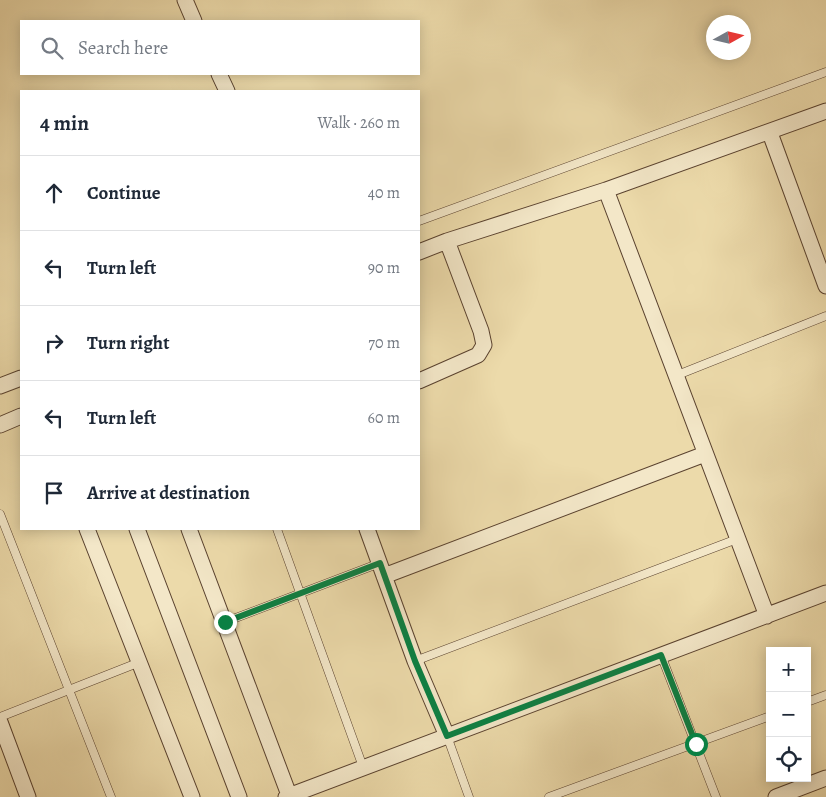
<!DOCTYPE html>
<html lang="en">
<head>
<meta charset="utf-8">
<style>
  :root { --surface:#fff; --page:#f6f6f7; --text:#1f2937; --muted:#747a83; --line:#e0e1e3 }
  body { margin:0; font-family:Alegreya,serif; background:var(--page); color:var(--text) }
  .controls { position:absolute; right:15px; bottom:15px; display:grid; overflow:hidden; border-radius:0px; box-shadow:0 2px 12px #0003 }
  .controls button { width:45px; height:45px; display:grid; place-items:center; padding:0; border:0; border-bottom:1px solid var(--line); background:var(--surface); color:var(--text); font:25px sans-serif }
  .compass { position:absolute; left:706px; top:15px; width:45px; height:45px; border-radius:50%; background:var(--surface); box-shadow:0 2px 12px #0003; rotate:82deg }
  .stop { position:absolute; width:15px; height:15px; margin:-11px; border:4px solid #0b8043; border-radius:50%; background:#fff }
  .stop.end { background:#0b8043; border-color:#fff; box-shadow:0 1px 5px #0008 }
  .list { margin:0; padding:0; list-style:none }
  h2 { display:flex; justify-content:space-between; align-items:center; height:65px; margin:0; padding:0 20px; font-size:21px }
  h2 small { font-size:16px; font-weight:400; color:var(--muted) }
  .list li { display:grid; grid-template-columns:32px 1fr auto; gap:15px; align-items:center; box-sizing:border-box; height:75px; padding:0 20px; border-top:1px solid var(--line) }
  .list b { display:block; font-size:19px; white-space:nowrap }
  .list em { font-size:16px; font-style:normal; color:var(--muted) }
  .icon { flex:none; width:28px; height:28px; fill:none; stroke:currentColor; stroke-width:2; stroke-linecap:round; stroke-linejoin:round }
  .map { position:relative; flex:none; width:826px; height:797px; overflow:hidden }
  .search { position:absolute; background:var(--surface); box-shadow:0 2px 12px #0003; left:20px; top:20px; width:400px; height:55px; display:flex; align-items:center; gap:12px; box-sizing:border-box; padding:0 18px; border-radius:0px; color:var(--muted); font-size:19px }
  .panel { position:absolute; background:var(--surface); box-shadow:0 2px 12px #0003; left:20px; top:90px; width:400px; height:440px; border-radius:0px }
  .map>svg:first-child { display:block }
</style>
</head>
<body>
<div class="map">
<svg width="826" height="797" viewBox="0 0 826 797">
  <rect width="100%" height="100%" fill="#ecdaaa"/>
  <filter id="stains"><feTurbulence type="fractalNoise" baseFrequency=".004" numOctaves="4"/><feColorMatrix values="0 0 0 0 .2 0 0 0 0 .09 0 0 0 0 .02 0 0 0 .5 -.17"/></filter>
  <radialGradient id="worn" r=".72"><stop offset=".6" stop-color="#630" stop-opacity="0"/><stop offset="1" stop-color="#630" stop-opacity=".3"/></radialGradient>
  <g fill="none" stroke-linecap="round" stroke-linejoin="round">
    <defs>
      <path id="service" d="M 419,221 L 826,72
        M 675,376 L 826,316
        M 0,514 L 111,797
        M 277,529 L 363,767
        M 225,622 L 380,563
        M 661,655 L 716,797
        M 415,661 L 737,539
        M 807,702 L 826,695
        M 0,717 L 140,662
        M 447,736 L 469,797
        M 549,797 L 770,716"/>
      <path id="minor" d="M 185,0 L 194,21
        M 219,74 L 227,91
        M 770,133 L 826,286
        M 606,190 L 767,616
        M 419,252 L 447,241 L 606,190 L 826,111
        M 419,381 L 478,355 L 484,345 L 481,331 L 447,241
        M 0,386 L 21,378
        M 0,425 L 21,416
        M 87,529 L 192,797
        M 137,529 L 239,797
        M 189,529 L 289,795
        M 367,529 L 415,661 L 447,736
        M 384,576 L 705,454
        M 0,722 L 28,797
        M 286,797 L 826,593
        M 776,797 L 826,778"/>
    </defs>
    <use href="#service" stroke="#5a422f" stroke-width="9"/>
    <use href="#minor" stroke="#5a422f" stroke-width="17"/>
    <use href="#service" stroke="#f3e7c8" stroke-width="8"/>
    <use href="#minor" stroke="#f3e7c8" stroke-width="15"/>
  </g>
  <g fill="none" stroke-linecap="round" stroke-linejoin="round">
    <path stroke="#0b8043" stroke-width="6" d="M 225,622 L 380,563 L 415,661 L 447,736 L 661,655 L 696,744"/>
  </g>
  <rect width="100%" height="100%" filter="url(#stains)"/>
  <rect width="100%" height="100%" fill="url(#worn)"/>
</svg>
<div class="controls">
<button>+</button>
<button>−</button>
<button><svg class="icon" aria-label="locate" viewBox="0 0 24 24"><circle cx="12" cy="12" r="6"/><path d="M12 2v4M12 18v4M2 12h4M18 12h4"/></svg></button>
</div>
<svg class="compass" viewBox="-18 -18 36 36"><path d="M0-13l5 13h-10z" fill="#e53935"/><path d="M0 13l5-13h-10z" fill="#747a83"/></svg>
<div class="stop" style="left:696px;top:744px"></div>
<div class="stop end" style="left:225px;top:622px"></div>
<div class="search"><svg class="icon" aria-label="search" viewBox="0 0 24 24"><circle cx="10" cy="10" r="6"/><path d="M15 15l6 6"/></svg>Search here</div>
<section class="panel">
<h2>4 min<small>Walk · 260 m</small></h2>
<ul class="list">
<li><svg class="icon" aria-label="ahead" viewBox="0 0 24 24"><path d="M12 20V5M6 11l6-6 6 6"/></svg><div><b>Continue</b></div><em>40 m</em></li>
<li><svg class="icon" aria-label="left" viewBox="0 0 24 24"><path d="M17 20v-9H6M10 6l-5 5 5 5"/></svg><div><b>Turn left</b></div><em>90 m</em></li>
<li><svg class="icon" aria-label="right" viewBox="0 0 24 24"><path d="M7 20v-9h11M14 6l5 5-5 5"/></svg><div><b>Turn right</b></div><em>70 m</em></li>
<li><svg class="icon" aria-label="left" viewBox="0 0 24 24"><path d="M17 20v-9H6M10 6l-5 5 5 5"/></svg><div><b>Turn left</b></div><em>60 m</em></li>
<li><svg class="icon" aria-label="arrive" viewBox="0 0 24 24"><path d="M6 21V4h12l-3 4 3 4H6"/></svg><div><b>Arrive at destination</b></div></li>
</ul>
</section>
</div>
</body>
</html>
